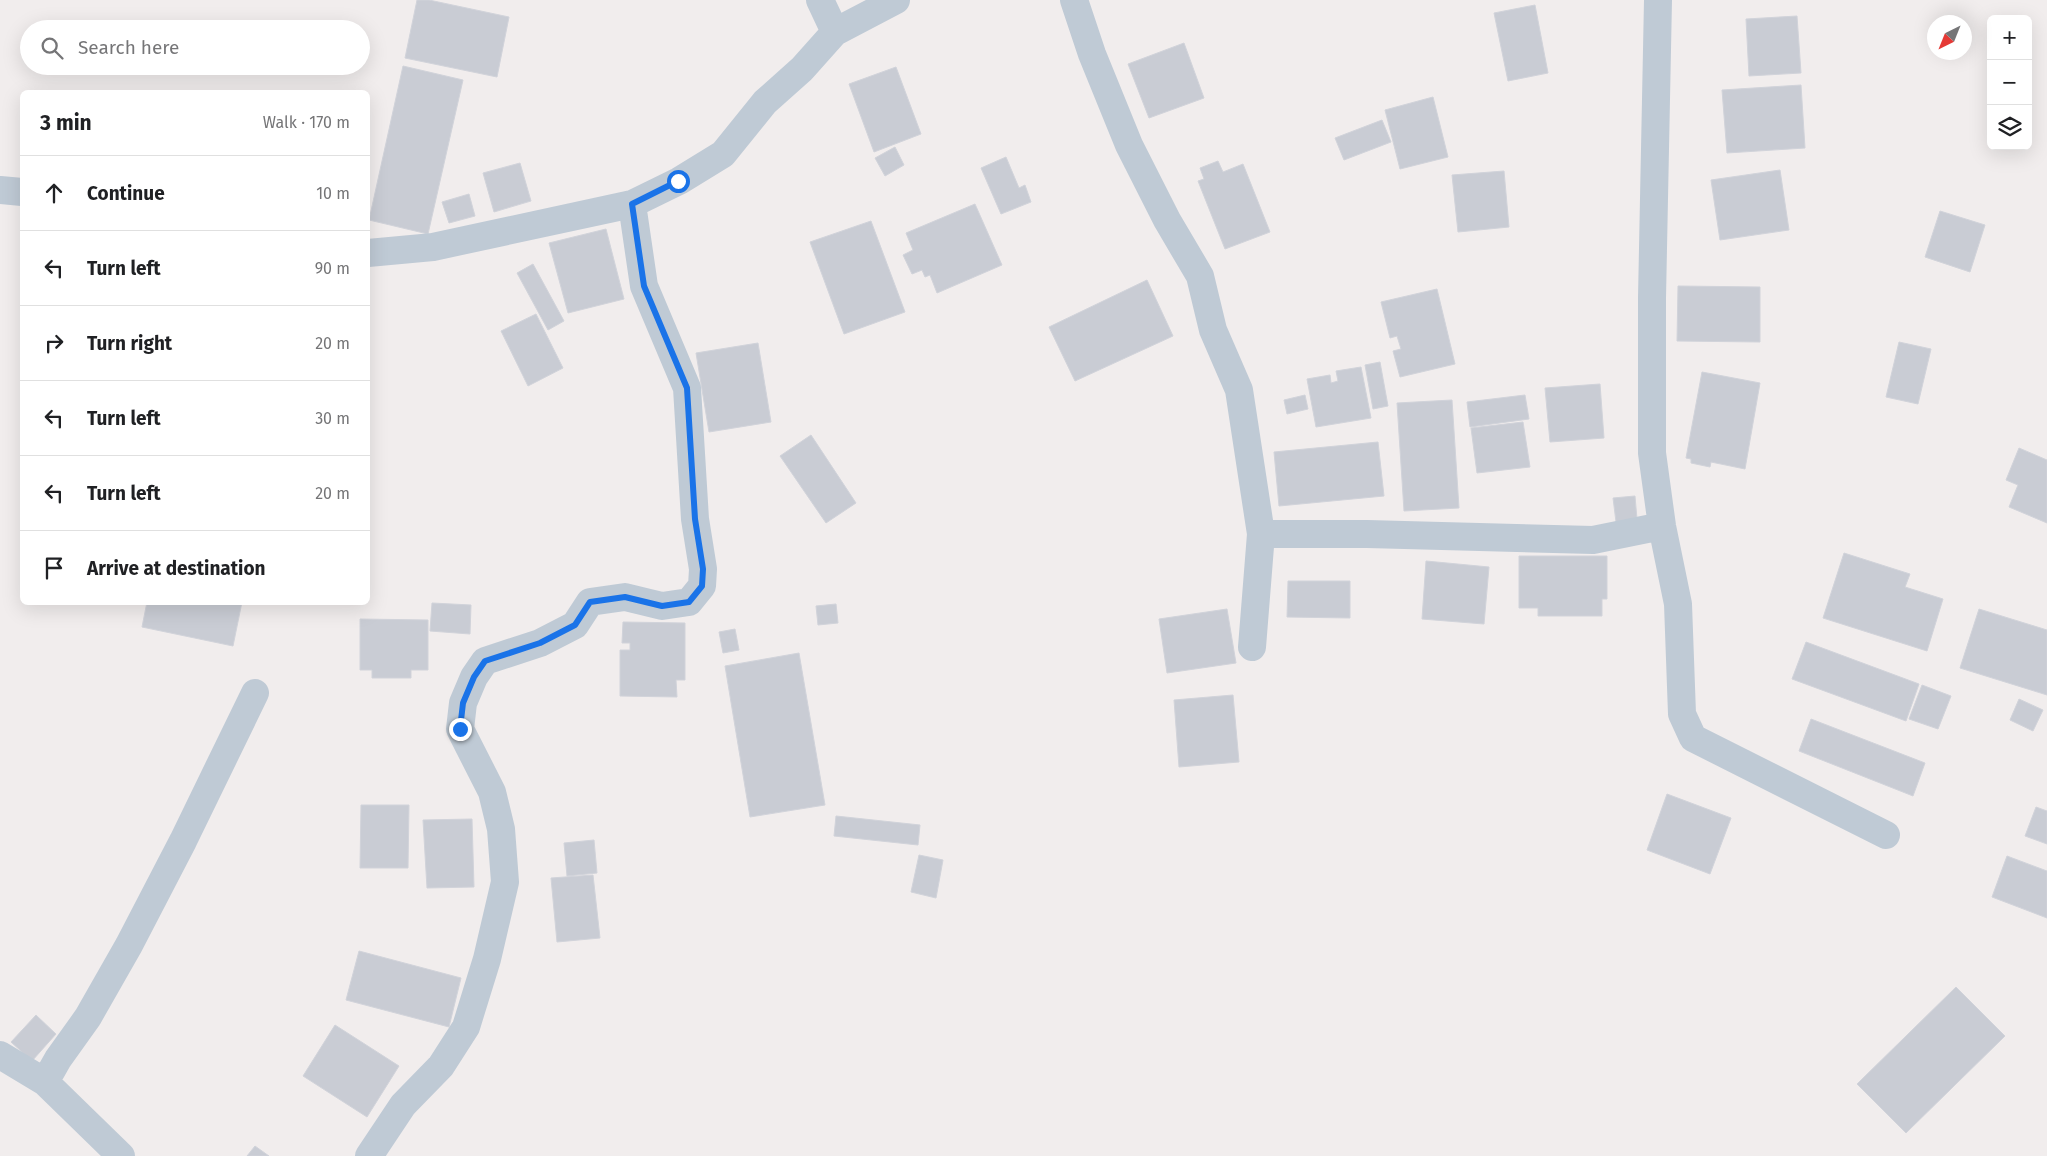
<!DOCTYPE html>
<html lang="en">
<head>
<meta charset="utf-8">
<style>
  :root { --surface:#fff; --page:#f2f2f2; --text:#202124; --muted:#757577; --line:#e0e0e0 }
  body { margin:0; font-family:"Fira Sans",sans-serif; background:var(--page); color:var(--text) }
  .controls { position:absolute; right:15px; top:15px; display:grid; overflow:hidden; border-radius:8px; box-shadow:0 5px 20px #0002 }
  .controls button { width:45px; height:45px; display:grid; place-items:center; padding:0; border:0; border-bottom:1px solid var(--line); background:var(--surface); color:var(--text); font:25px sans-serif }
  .compass { position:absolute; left:1927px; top:15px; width:45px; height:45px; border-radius:50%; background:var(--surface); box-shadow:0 5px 20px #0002; rotate:223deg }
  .stop { position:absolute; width:15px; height:15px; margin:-11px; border:4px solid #1a73e8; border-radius:50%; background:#fff }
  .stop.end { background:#1a73e8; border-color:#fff; box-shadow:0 1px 5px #0008 }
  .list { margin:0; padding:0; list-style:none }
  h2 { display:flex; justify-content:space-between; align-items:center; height:65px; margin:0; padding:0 20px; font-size:21px }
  h2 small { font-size:16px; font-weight:400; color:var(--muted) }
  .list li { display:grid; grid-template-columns:32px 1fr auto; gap:15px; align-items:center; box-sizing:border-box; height:75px; padding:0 20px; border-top:1px solid var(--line) }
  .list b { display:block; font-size:19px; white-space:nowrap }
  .list em { font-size:16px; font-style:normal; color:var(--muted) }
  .icon { flex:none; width:28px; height:28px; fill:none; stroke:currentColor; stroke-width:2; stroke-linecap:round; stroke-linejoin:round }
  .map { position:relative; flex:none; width:2047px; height:1156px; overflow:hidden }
  .search { position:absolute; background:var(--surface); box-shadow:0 5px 20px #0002; left:20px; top:20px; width:350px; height:55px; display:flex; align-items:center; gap:12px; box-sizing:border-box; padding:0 18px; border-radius:28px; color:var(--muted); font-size:19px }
  .panel { position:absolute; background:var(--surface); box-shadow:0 5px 20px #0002; left:20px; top:90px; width:350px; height:515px; border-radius:8px }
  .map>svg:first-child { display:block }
</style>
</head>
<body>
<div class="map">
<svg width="2047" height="1156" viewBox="0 0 2047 1156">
  <rect width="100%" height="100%" fill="#f1eded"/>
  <path fill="#c9ccd4" stroke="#d1d3da" d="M 417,0 L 429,0 L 509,17 L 497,77 L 405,58 Z
    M 1535,5 L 1548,73 L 1508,81 L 1494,13 Z
    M 1797,16 L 1801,73 L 1749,76 L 1746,19 Z
    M 1184,43 L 1204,98 L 1149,118 L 1128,64 Z
    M 403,66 L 463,80 L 428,234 L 369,220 Z
    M 896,67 L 921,134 L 874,152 L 849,84 Z
    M 1801,85 L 1805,148 L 1727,153 L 1722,90 Z
    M 1433,97 L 1448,157 L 1400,169 L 1385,110 Z
    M 1382,120 L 1391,142 L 1344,160 L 1335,138 Z
    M 895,147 L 904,165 L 885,176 L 875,158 Z
    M 1006,157 L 1019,188 L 1025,185 L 1031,202 L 1001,214 L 981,168 Z
    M 1218,161 L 1223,172 L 1243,164 L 1270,232 L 1225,249 L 1198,181 L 1204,179 L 1200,168 Z
    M 520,163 L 531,201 L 494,212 L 483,173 Z
    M 1780,170 L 1789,230 L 1720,240 L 1711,180 Z
    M 1504,171 L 1509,227 L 1458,232 L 1452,175 Z
    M 469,194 L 475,216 L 449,223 L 442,202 Z
    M 975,204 L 1002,265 L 937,293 L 930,275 L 925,277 L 922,270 L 912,274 L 903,255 L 913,250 L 906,233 Z
    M 1940,211 L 1985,225 L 1970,272 L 1925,257 Z
    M 871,221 L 905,312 L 844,334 L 810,242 Z
    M 606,229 L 624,299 L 568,313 L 549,243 Z
    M 533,264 L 564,321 L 548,330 L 517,273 Z
    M 1147,280 L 1173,336 L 1075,381 L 1049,327 Z
    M 1678,286 L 1760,287 L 1760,342 L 1677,341 Z
    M 1437,289 L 1455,364 L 1400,377 L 1393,351 L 1401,349 L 1397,336 L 1390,338 L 1381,302 Z
    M 536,314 L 563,368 L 528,386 L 501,331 Z
    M 1899,342 L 1931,349 L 1918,404 L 1886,397 Z
    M 758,343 L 771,422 L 709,432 L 696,353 Z
    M 1380,362 L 1388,406 L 1373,409 L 1365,365 Z
    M 1361,367 L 1371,418 L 1316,427 L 1307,379 L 1330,375 L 1331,383 L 1338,381 L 1336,371 Z
    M 1702,372 L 1760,383 L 1745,469 L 1711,462 L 1710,467 L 1691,463 L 1691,459 L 1686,458 Z
    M 1600,384 L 1604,438 L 1550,442 L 1545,388 Z
    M 1305,395 L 1308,409 L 1287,414 L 1284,400 Z
    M 1525,395 L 1529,419 L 1470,427 L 1467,402 Z
    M 1452,400 L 1459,508 L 1404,511 L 1397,403 Z
    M 1523,422 L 1530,467 L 1477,473 L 1471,428 Z
    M 811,435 L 856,503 L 826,523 L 780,456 Z
    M 1378,442 L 1384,496 L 1279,506 L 1274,452 Z
    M 2019,448 L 2047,460 L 2047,523 L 2009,507 L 2018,485 L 2006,480 Z
    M 1635,496 L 1637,519 L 1616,522 L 1613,498 Z
    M 1844,553 L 1910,574 L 1905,587 L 1943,599 L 1927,651 L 1823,618 Z
    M 1519,556 L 1607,556 L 1607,599 L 1602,599 L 1602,616 L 1538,616 L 1538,608 L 1519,608 Z
    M 1426,561 L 1489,567 L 1484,624 L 1422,619 Z
    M 1288,581 L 1350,581 L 1350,618 L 1287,617 Z
    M 147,602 L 242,602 L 233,646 L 142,627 Z
    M 432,603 L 471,605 L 470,634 L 430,631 Z
    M 836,604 L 838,623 L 818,625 L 816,606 Z
    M 1227,609 L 1236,663 L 1167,673 L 1159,619 Z
    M 1979,609 L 2047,630 L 2047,695 L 1960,668 Z
    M 360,619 L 428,620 L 428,670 L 411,670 L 411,678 L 372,678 L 372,670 L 360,670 Z
    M 623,622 L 685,623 L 685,680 L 676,680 L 677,697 L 620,696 L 620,650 L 630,650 L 630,643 L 622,643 Z
    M 735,629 L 739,650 L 723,653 L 719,632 Z
    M 1806,642 L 1919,684 L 1906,721 L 1792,679 Z
    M 799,653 L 825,805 L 750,817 L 725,666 Z
    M 1922,685 L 1951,696 L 1938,729 L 1909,719 Z
    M 1233,695 L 1239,762 L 1179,767 L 1174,700 Z
    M 2019,699 L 2043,710 L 2033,731 L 2010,720 Z
    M 1811,719 L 1925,763 L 1913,796 L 1799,751 Z
    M 1667,794 L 1731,818 L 1710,874 L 1647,850 Z
    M 361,805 L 409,805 L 408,868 L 360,868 Z
    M 2036,807 L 2047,811 L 2047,844 L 2025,836 Z
    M 836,816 L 920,825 L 918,845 L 834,836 Z
    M 472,819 L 474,887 L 427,888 L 423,820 Z
    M 594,840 L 597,873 L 567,876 L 564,843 Z
    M 919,855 L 943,860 L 936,898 L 911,892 Z
    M 2007,856 L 2047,871 L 2047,918 L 1992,897 Z
    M 593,875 L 600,938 L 557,942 L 551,878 Z
    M 359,951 L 461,978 L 449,1027 L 346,1000 Z
    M 1956,987 L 2005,1036 L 1906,1133 L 1857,1084 Z
    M 36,1015 L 56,1034 L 32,1061 L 11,1042 Z
    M 335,1025 L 399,1066 L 367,1117 L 303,1076 Z
    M 255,1146 L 269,1156 L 247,1156 Z"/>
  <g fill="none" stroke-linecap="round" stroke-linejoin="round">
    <path stroke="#bfcad5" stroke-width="28" d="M 820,0 L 835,32
      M 1074,0 L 1092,54 L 1129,145 L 1167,220 L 1200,276 L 1213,330 L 1239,390 L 1261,534 L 1252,647
      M 1658,0 L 1652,298 L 1652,453 L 1662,526 L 1678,604 L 1682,714 L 1693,738 L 1886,835
      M 0,190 L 22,192
      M 368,253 L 433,247 L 632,204 L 679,181 L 723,154 L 765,102 L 802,69 L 835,32 L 896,0
      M 1261,534 L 1367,534 L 1593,540 L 1662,526
      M 0,1055 L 45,1082 L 121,1156
      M 45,1082 L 58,1059 L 88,1017 L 129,945 L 183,841 L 255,693
      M 369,1156 L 403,1105 L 441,1066 L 466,1027 L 487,959 L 505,882 L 501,829 L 492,792 L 460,729 L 463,703 L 474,677 L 485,661 L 540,643 L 575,625 L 590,602 L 625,597 L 662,606 L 689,602 L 702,586 L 703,569 L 695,519 L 687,388 L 644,286 L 632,204"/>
  </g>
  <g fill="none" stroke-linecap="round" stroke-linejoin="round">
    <path stroke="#1a73e8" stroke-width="6" d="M 460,729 L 463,703 L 474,677 L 485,661 L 540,643 L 575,625 L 590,602 L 625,597 L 662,606 L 689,602 L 702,586 L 703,569 L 695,519 L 687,388 L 644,286 L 632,204 L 678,181"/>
  </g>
</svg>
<div class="controls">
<button>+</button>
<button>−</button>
<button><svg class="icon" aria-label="layers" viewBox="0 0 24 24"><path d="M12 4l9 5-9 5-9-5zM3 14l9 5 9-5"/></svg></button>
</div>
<svg class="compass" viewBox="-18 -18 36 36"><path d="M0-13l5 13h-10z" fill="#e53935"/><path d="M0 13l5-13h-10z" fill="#757577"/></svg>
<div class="stop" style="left:678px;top:181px"></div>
<div class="stop end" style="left:460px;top:729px"></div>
<div class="search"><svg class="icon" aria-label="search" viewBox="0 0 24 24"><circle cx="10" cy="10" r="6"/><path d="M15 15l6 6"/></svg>Search here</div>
<section class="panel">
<h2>3 min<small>Walk · 170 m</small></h2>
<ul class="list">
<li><svg class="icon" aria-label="ahead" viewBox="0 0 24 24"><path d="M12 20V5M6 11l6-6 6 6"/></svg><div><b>Continue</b></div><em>10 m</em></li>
<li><svg class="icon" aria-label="left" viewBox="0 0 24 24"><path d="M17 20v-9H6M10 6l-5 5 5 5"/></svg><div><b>Turn left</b></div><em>90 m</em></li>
<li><svg class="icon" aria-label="right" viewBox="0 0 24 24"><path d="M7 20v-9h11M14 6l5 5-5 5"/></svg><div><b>Turn right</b></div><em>20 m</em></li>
<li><svg class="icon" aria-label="left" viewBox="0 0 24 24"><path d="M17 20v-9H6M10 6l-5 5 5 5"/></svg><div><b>Turn left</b></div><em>30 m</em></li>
<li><svg class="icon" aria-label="left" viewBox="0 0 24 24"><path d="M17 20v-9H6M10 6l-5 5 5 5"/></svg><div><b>Turn left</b></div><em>20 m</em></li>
<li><svg class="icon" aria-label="arrive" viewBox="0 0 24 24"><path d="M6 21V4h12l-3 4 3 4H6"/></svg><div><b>Arrive at destination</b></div></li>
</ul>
</section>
</div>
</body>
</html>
